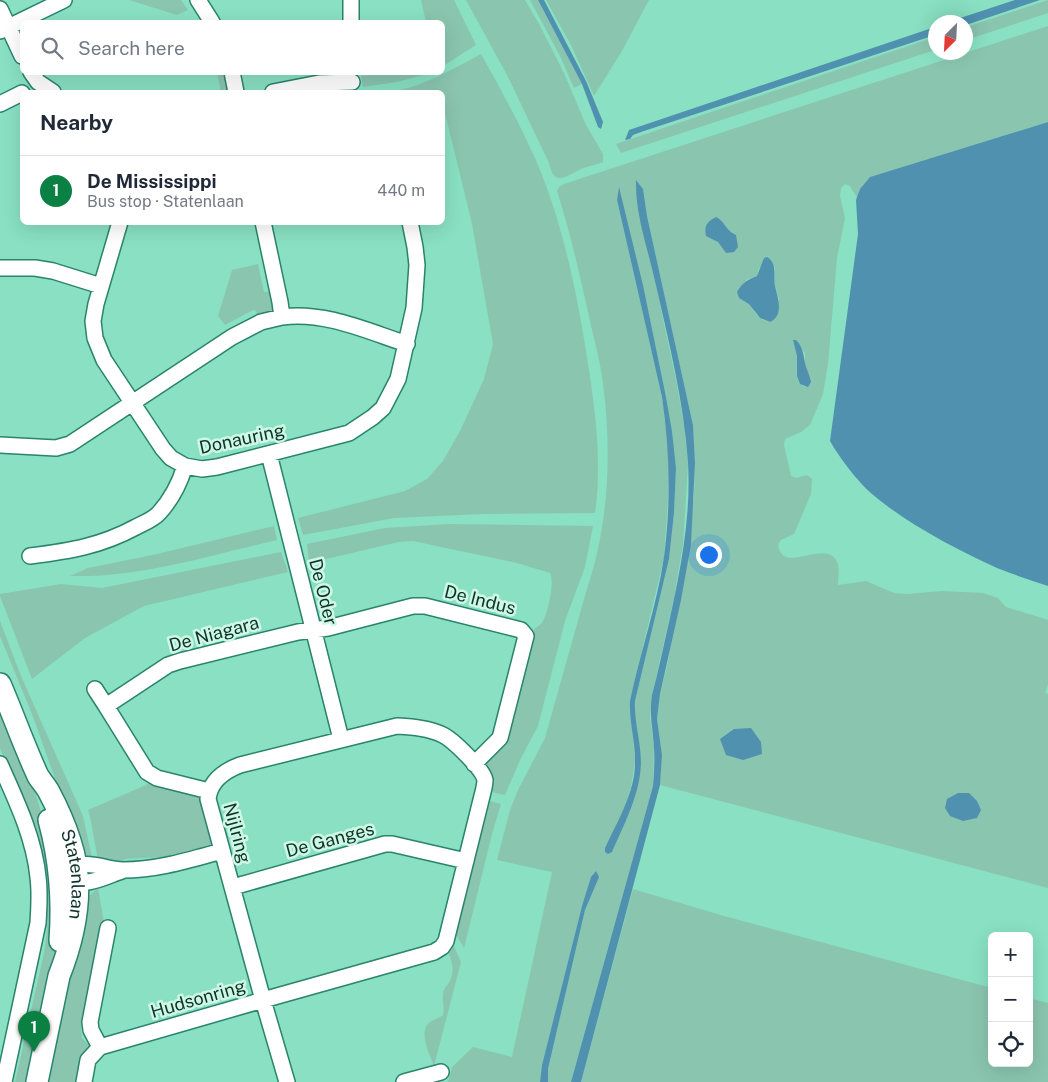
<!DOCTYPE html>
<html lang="en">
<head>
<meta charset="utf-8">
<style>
  :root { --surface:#fff; --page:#f6f6f7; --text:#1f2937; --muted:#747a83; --line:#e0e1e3; --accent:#0b8043 }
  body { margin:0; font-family:"Public Sans",sans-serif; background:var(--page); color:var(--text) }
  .controls { position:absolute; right:15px; bottom:15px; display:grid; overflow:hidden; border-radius:8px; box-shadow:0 5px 20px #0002 }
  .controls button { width:45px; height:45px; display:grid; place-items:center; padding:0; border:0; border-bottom:1px solid var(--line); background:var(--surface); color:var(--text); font:25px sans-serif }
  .compass { position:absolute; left:928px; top:15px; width:45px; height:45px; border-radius:50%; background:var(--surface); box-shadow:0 5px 20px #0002; rotate:204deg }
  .you { position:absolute; left:708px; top:554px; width:18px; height:18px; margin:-12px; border:4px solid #fff; border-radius:50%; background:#1a73e8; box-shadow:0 0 0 8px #1a73e833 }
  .badge { display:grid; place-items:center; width:32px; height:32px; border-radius:50%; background:var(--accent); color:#fff; font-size:16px; font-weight:700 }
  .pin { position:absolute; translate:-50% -41px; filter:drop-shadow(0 1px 2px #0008) }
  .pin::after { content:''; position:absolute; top:26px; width:18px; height:15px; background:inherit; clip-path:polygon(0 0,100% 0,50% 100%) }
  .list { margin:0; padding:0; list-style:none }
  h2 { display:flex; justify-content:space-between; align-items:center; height:65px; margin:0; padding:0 20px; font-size:21px }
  h2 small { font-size:16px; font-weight:400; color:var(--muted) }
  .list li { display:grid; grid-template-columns:32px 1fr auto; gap:15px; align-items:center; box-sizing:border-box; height:70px; padding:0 20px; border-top:1px solid var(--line) }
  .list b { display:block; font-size:19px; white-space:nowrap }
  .list p { margin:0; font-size:16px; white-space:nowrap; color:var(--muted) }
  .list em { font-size:16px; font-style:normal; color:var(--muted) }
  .icon { flex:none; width:28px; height:28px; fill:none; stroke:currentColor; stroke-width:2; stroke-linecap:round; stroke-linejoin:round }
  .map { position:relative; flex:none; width:1048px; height:1082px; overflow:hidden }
  .search { position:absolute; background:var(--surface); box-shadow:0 5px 20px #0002; left:20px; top:20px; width:425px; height:55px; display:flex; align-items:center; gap:12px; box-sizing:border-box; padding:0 18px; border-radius:8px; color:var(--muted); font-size:19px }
  .panel { position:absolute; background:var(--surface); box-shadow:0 5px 20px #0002; left:20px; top:90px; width:425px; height:135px; border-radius:8px }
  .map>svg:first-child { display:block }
</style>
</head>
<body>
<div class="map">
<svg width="1048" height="1082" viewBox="0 0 1048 1082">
  <rect width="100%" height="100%" fill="#89e0c3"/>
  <path fill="#8ac5b0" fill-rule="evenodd" d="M 129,0 L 181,0 L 188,10 L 177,15 Z
    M 421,0 L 454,0 L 476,45 L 443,66 L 442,22 L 426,22 Z
    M 466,0 L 525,0 L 538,22 L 564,73 L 586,125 L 603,154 L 603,162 C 596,165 588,166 581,169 C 565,177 554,187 549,163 L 507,75 Z
    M 530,0 L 538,0 L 539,2 L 582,84 L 574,88 L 560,56 Z
    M 546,0 L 649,0 L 622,51 L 594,96 L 571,45 Z
    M 1048,0 L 1048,13 L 966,40 L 966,27 Z
    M 1048,26 L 1048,122 L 870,177 L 860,189 L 857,198 L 850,186 L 845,184 L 841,188 L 840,196 L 845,218 L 837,258 L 828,364 L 823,394 L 810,425 L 801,432 L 785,439 L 784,445 L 791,476 L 796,478 L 807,475 L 812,479 L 811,494 L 794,534 L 781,540 L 778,544 C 782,577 826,537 837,562 C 840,569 838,578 838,585 L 866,581 L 894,593 L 907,594 L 942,591 L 983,593 L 998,598 L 1006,607 L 1048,620 L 1048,685 L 1045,693 L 1048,694 L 1048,888 L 660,785 L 662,755 L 657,719 L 660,694 L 668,662 L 694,497 L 695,463 L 693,425 L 647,216 L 643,189 L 637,181 L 636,191 L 676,380 L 684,425 L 688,465 L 683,544 L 674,598 L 652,695 L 650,717 L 654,747 L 653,786 L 571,1082 L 548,1082 L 548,1069 L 585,910 L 598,877 L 582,906 L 542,1065 L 540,1082 L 448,1082 L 452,1067 L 473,1047 L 512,1057 L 552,872 L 497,860 L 510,810 L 518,790 L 545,738 L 586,592 C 609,525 612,453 603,383 C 600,359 593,336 588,312 C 579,272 570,231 557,191 L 559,187 L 564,184 ZM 619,189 L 643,285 L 666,397 L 672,431 L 676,468 L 674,513 L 669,559 L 635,701 L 635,714 L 641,762 L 612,852 L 631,788 L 635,761 L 630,701 L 664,558 L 670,469 L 667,430 L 662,397 L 617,200 ZM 726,229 L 736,235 L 727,253 L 718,242 ZM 771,259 L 775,268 L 775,285 L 779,299 L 770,322 C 750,318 748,297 746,280 L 757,276 L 759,268 ZM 793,340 L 805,353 L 805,387 C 793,381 798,369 797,357 C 797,351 794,346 793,340 Z
    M 935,37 L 935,50 L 621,153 L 616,144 Z
    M 481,54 C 500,88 519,122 535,158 C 564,225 578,298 589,370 C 596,417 602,465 595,513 L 483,514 L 394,518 L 303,535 L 298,518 L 405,491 L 427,479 L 443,461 L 461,429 L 484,379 L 493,344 L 472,224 L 443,105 L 442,92 L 392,92 C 424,86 453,69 481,54 Z
    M 395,72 L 430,72 L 430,73 L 397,82 L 363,87 L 361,76 Z
    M 217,73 L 226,73 L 232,92 L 221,92 Z
    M 258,264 L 264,292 L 273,291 L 275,307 L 273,310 L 258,317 L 255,310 L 253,310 L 225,325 L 218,316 L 232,270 Z
    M 449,524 L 593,526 L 585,567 L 565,621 L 538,726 L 521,758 L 505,795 L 492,792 C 495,782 488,769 481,762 L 502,743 L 528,637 L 534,638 L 534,629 C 537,627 541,625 543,621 C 548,612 555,582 550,573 L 517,563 L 413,541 L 399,542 L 309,563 L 307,544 L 385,528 Z
    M 274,526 L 277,540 C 210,555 140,578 70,576 L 88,568 L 157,554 Z
    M 281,552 L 288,572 L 144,606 L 85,638 L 32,679 L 0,596 L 0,594 L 61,584 L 102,588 Z
    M 0,621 L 21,676 L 83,816 L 92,858 L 81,851 L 32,714 L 0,636 Z
    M 0,714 L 36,795 L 49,839 L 57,925 L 52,977 L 28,1082 L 15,1082 L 44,953 L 47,930 L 46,895 L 28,815 L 0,748 Z
    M 152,780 L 200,796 L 213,841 L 210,848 L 205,851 L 200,848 L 170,856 L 170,858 L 166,859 L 165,857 L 125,859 L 121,863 L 98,860 L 90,816 L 88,810 L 146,785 Z
    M 490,801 L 501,804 L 492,834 L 464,948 L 456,934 Z
    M 98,888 L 104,923 L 81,1025 L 82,1038 L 90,1046 L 83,1054 L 77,1082 L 44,1082 L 84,906 L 89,896 Z
    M 633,889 L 724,916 L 992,988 L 992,1063 L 1029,1063 L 1029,998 L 1048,1003 L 1048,1082 L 581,1082 Z
    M 453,944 L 461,962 L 434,1066 C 430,1055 418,1032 429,1023 C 433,1019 439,1019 443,1015 C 445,1008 442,1002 443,995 C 443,989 447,986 450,981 C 455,969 452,961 447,950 Z"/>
  <path fill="#5091b0" d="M 538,0 L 544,0 L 586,81 L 603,122 L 601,129 L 598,127 L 582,84 Z
    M 1015,0 L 1040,0 L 966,25 L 966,22 L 948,22 Z
    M 935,27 L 935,35 L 644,131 L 633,135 L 630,139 L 625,140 L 629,130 Z
    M 1048,122 L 1048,586 C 1031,580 1014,575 997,568 C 957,550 906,523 872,494 C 858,482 839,457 830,441 L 858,234 L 856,200 L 860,189 L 870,177 Z
    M 636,180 L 643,189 L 647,216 L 693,425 L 695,463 L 691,544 L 681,600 L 660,694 L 657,719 L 662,755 L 660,785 L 581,1082 L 571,1082 L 653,786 C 654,773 655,760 654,748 C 653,728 649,715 652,695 C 655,683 658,671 661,658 C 675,595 692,528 688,463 C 684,401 668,338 654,277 C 647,246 635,213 636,180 Z
    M 619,187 L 643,285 L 666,397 L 672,431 L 676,468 L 674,513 L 669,559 L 635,701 C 634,722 641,742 641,763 C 640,795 624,824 612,852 L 608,854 L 605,852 L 605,848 C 618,820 636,791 635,760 C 635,740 629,721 630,701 C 640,653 657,605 664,557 C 671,503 670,451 662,397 L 617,200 Z
    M 716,217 C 725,221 724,229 736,235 L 738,247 L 734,252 L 726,253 L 718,242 L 706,236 C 704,225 707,222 716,217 Z
    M 767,257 C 778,263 773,276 775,286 C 778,298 784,316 770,322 L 760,318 L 749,304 L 739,298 L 737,292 C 742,283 747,280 757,276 L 764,258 Z
    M 793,340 L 796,340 C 804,348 803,356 806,367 C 808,372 810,377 811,382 L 808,387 L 800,384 L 797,376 L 797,356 Z
    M 751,728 L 761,742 L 762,754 L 743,760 L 726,755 L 720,739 L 734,729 Z
    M 958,793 L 969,793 L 977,801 L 981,810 L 977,818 L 963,821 L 950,816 L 945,808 L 947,799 Z
    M 596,871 L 599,877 L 585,910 L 548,1069 L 548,1082 L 540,1082 L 542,1065 L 582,906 L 591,877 Z"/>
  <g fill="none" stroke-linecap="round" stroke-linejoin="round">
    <defs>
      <path id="minor" d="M 198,0 L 212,22
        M 351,0 L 351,22
        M 0,9 L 22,56
        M 0,31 L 64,0
        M 31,72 L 38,82 L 53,92
        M 232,72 L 236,92
        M 273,92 L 319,83 L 352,82
        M 0,104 L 22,93
        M 120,222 L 96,304 L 93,321 L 95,338 L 104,360 L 163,449 L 171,458 L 185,466 L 202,469 L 217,467 L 349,433 L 373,417 L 383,408 L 398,379 L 414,308 L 417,265 L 415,247 L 410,222
        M 263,222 L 280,302 L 282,317 C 324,311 367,331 407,344
        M 0,268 L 35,268 L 53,271 L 101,286
        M 0,445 L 56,448 L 70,444 L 232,337 L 261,322 L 282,317
        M 269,454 L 341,739
        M 30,556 C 70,551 101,546 136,527 C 144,523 154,519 159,513 C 171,500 180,482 185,466
        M 95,689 L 106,706
        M 397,726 C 412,727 429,728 443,735 C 453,740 483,769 485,780 C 485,783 484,788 483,792 L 446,941 L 442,947 L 434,952 L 263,1000 L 208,799 C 210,781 224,771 240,765 Z
        M 0,764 C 16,800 34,837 38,877 C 40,892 39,908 38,923 L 4,1082
        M 209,791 L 157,778 L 147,772 L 106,706 L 168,665 L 180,661 L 298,632 L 328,628 L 413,606 L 425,606 L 521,630 L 526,636 L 500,738 L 474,764
        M 68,871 C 87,857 103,870 123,870 C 158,870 189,860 222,851
        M 69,880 C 87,887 104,877 122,871
        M 233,887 L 385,844 L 392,844 L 466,861
        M 100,1047 L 91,1030 L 90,1022 L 108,928
        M 84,1082 L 88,1060 L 100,1047 L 263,1000 L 287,1082
        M 404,1082 L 441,1072"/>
      <g id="secondary">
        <path id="s1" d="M 0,684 C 13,714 24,746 38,776 C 41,781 46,786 49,792 C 57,807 65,825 70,841 C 85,885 76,933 59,976 L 37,1082"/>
        <path d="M 49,820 C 60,860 63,900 60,941"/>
      </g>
    </defs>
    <use href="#minor" stroke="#29846b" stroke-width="18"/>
    <use href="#secondary" stroke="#29846b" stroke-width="24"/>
    <use href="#minor" stroke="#fff" stroke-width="15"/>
    <use href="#secondary" stroke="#fff" stroke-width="21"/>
  </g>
  <g text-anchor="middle" stroke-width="5" stroke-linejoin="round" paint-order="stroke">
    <g font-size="18" fill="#0e3429" stroke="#cef7e7">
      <text transform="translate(242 439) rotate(-12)" y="6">Donauring</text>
      <text transform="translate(323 592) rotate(76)" y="6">De Oder</text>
      <text transform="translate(480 600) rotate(14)" y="6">De Indus</text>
      <text transform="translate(214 634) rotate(-15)" y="6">De Niagara</text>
      <text transform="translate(237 833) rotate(75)" y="6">Nijlring</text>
      <text transform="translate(330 840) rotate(-15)" y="6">De Ganges</text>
      <text dy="6" stroke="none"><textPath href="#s1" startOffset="206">Statenlaan</textPath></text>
      <text transform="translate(198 999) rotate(-16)" y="6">Hudsonring</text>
    </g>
  </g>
</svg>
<div class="controls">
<button>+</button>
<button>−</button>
<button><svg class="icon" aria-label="locate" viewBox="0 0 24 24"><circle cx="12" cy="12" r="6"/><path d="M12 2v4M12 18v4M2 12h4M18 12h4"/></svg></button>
</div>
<svg class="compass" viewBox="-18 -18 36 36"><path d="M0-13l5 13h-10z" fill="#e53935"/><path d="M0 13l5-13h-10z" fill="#747a83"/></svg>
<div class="you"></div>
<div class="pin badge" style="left:34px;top:1052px">1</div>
<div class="search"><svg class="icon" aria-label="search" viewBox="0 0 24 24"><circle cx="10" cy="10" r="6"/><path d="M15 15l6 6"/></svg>Search here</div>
<section class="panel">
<h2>Nearby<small></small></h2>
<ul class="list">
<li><span class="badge">1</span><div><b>De Mississippi</b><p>Bus stop · Statenlaan</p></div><em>440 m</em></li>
</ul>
</section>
</div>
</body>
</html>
